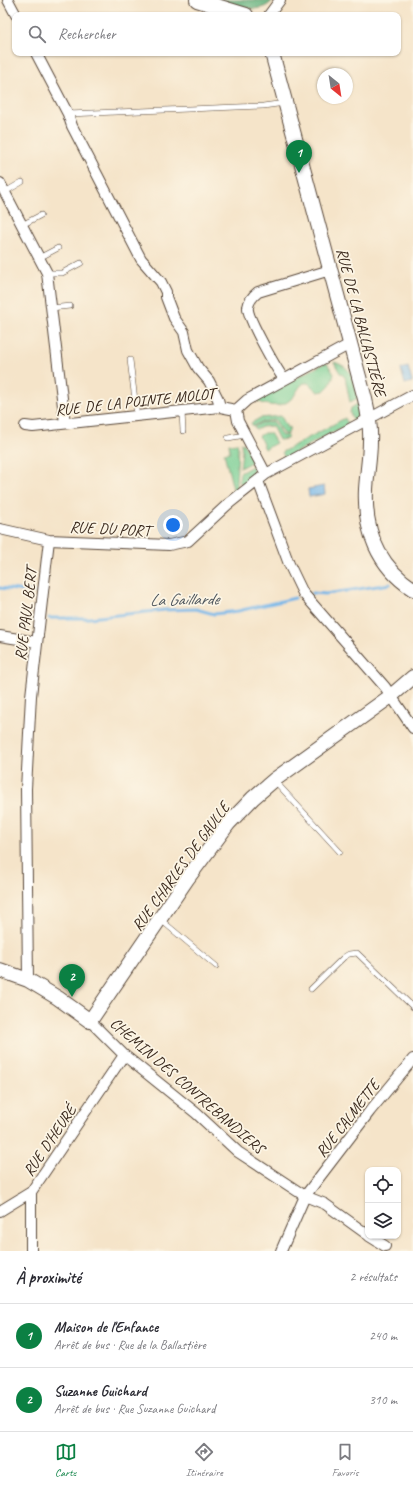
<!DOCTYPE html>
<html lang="fr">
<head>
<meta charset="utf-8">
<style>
  :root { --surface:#fff; --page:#f7f7f7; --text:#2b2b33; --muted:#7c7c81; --line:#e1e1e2; --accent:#0b8043 }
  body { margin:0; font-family:Caveat,sans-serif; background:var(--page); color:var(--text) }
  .controls { position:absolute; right:12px; bottom:12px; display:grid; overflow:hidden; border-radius:8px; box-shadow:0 1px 3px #0004 }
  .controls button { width:36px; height:36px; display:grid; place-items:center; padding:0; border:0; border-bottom:1px solid var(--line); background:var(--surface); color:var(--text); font:20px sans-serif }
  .compass { position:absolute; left:317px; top:68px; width:36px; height:36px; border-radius:50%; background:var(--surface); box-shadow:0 1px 3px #0004; rotate:150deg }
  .you { position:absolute; left:173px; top:525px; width:14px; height:14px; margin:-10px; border:3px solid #fff; border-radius:50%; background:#1a73e8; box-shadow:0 0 0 6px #1a73e833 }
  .badge { display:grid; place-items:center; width:26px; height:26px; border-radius:50%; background:var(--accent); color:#fff; font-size:13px; font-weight:700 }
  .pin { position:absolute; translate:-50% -33px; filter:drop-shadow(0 1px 2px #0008) }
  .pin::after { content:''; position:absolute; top:21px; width:14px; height:12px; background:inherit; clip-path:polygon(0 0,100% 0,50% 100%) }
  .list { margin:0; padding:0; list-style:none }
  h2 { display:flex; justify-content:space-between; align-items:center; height:52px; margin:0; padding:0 16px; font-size:17px }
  h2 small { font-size:13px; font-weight:400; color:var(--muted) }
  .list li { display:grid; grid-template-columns:26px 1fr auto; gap:12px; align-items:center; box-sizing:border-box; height:64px; padding:0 16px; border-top:1px solid var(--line) }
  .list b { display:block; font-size:15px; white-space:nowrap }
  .list p { margin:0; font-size:13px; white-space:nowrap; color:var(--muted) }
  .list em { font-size:13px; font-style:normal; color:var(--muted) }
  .icon { flex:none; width:22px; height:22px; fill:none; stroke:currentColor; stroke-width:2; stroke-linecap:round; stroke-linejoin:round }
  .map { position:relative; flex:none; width:413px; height:1251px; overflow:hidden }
  .search { position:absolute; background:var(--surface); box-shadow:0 1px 3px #0004; left:12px; right:12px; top:12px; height:44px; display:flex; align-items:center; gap:10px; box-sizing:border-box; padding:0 14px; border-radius:8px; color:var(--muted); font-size:15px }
  .sheet { height:180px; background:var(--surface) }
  nav { display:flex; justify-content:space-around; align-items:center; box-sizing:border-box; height:56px; border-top:1px solid var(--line); background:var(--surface); font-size:11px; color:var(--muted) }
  nav a { display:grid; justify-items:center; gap:2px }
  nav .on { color:var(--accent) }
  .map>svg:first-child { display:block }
</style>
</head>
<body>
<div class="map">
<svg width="413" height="1251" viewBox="0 0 413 1251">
  <rect width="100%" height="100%" fill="#fcf5e5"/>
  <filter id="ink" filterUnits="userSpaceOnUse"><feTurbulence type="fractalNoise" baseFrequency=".025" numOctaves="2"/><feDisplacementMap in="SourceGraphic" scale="8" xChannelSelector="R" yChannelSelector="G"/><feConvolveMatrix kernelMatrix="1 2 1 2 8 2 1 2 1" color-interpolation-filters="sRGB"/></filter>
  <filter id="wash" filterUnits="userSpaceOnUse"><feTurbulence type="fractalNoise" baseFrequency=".012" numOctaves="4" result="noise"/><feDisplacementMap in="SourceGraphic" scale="16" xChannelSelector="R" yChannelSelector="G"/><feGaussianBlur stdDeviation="0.9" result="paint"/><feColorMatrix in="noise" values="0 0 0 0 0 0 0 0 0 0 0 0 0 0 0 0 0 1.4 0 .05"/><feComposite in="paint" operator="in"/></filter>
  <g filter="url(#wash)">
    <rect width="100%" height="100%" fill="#f5e4c9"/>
    <path fill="#75cd92" stroke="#587c58" d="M 334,362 C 354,368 354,380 358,398 L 350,402 L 345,377 L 340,373 Z
      M 325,363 L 327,363 L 334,374 L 330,385 L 324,391 L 318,392 L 308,383 L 304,383 C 299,386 297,392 294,396 C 283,409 269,407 255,400 Z
      M 359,403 L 358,415 L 354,422 L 350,413 L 351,408 Z
      M 281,416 L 287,428 L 290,427 L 288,434 L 283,434 L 275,420 L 261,422 L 253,426 L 251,423 L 260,418 Z
      M 345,418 L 348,424 L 285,458 L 282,452 Z
      M 274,422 L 282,436 L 288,435 L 287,439 L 279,440 L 272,426 L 262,427 L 256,430 L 254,427 L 261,423 Z
      M 264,433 L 270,433 L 276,443 L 265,449 L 259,436 Z
      M 237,443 L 238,448 L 236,484 L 239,489 L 234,493 L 224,453 L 230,452 L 229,444 Z
      M 241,443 L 244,444 L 253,461 L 240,468 L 242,451 Z
      M 254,465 L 252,476 L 243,486 L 239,481 L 240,473 Z"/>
    <path fill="#60b07c" stroke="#4e6d4d" d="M 219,0 L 273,0 C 260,17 236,5 219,0 Z"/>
    <path fill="#74b6e9" stroke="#587084" d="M 408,367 L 412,382 L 405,384 L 401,369 Z
      M 324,486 L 325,494 L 309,497 L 308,489 Z"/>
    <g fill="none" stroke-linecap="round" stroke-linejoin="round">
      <path stroke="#74b6e9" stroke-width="3" d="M 0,588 L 34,592
        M 312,593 L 326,594 L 390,584
        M 49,618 L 89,618 L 165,610 L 196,609 L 214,614 L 238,611 L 295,598"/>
    </g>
  </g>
  <g filter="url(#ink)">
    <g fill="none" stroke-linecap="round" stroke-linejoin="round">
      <defs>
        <path id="lane" d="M 68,114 L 263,106 L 285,103
          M 5,192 L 22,182
          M 22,225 L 41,215
          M 39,258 L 58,248
          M 47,273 L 62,273 L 81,263
          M 51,308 L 70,306
          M 130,360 L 137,416
          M 182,412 L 183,431
          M 228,438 L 245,435
          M 274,780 L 340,852
          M 161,920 L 216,966
          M 311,989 L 344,957 L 349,954 L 357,953 L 413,1007"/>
        <path id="street" d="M 8,0 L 16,15
          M 269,15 L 280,0
          M 36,53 L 68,114 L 72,126 L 141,259 L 161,282 L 166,292 L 166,297 L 174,318 L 184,332 L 188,350 L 198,368 L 209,381 L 218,399 L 220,407
          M 0,183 L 47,273 L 65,423
          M 284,379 C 277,370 246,316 248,307 C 249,300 253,296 258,292 L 330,270
          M 236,410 L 247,400 L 350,344
          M 236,410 L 238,421 L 266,474
          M 25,426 L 33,427 L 220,407 L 236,410
          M 258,481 L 289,564 L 303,593 L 385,687 L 413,728
          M 0,529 L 49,540 L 169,545 L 188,541 L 227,505 L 266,474 L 413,395
          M 0,636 L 37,642
          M 28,980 L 26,789 L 31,696 L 49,540
          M 90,1021 L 124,1055 L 196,1113 L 238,1152 L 305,1196 L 325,1204 L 368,1235
          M 0,1211 L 31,1192
          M 369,1236 L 385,1246
          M 31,1251 L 31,1192 L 124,1055
          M 281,1251 L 305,1196 L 370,1111 L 413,1059"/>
        <path id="secondary" d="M 197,0 L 246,15
          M 272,53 L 365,399 C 368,412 371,427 370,441 C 370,457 367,473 366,489 C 364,530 378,566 413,589
          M 0,970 L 28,980 L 58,998 L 90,1021 L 187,879 L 228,824 L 253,798 L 274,780 L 391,696 L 413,677"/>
      </defs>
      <use href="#lane" stroke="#574638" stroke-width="6"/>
      <use href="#street" stroke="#574638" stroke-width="12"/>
      <use href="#secondary" stroke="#574638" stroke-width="16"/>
      <use href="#lane" stroke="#fff" stroke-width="5"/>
      <use href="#street" stroke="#fff" stroke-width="10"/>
      <use href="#secondary" stroke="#fff" stroke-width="14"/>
    </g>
  </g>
  <g text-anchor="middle" stroke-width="3.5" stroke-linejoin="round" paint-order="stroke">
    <g font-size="16" fill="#3b2a1e" stroke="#fcf5e5">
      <text transform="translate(362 322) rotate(75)" y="6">RUE DE LA BALLASTIÈRE</text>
      <text transform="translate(135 401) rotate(-6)" y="6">RUE DE LA POINTE MOLOT</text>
      <text transform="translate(110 528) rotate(3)" y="6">RUE DU PORT</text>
      <text transform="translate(25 614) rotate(-83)" y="6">RUE PAUL BERT</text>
      <text transform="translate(180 866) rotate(-54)" y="6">RUE CHARLES DE GAULLE</text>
      <text transform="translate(188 1085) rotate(41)" y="6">CHEMIN DES CONTREBANDIERS</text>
      <text transform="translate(347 1118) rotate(-52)" y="6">RUE CALMETTE</text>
      <text transform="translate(49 1140) rotate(-56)" y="6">RUE D'HEURÉ</text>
    </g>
    <g font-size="17" font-style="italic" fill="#4c545b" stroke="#fcf5e5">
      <text transform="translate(184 599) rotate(-1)" y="6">La Gaillarde</text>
    </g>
  </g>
</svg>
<div class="controls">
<button><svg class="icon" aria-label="locate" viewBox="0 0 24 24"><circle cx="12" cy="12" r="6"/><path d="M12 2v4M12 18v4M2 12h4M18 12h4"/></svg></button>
<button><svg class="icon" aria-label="layers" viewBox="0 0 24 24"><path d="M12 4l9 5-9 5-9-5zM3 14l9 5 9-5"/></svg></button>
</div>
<svg class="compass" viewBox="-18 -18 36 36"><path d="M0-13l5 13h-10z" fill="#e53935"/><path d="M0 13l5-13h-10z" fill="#7c7c81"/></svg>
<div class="you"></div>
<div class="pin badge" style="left:299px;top:173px">1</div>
<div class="pin badge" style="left:72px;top:997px">2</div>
<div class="search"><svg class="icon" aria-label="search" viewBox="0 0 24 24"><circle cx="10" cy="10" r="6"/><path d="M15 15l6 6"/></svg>Rechercher</div>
</div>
<section class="sheet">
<h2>À proximité<small>2 résultats</small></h2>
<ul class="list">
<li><span class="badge">1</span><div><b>Maison de l'Enfance</b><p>Arrêt de bus · Rue de la Ballastière</p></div><em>240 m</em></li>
<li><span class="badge">2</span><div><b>Suzanne Guichard</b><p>Arrêt de bus · Rue Suzanne Guichard</p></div><em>310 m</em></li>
</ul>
</section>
<nav>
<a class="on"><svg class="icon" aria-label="map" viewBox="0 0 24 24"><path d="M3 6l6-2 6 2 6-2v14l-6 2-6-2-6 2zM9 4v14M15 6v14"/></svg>Carte</a>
<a><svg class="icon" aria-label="directions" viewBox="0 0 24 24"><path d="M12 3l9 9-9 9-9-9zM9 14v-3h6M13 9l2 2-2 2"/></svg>Itinéraire</a>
<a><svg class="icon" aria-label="saved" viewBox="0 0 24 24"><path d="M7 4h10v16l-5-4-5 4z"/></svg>Favoris</a>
</nav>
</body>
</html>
